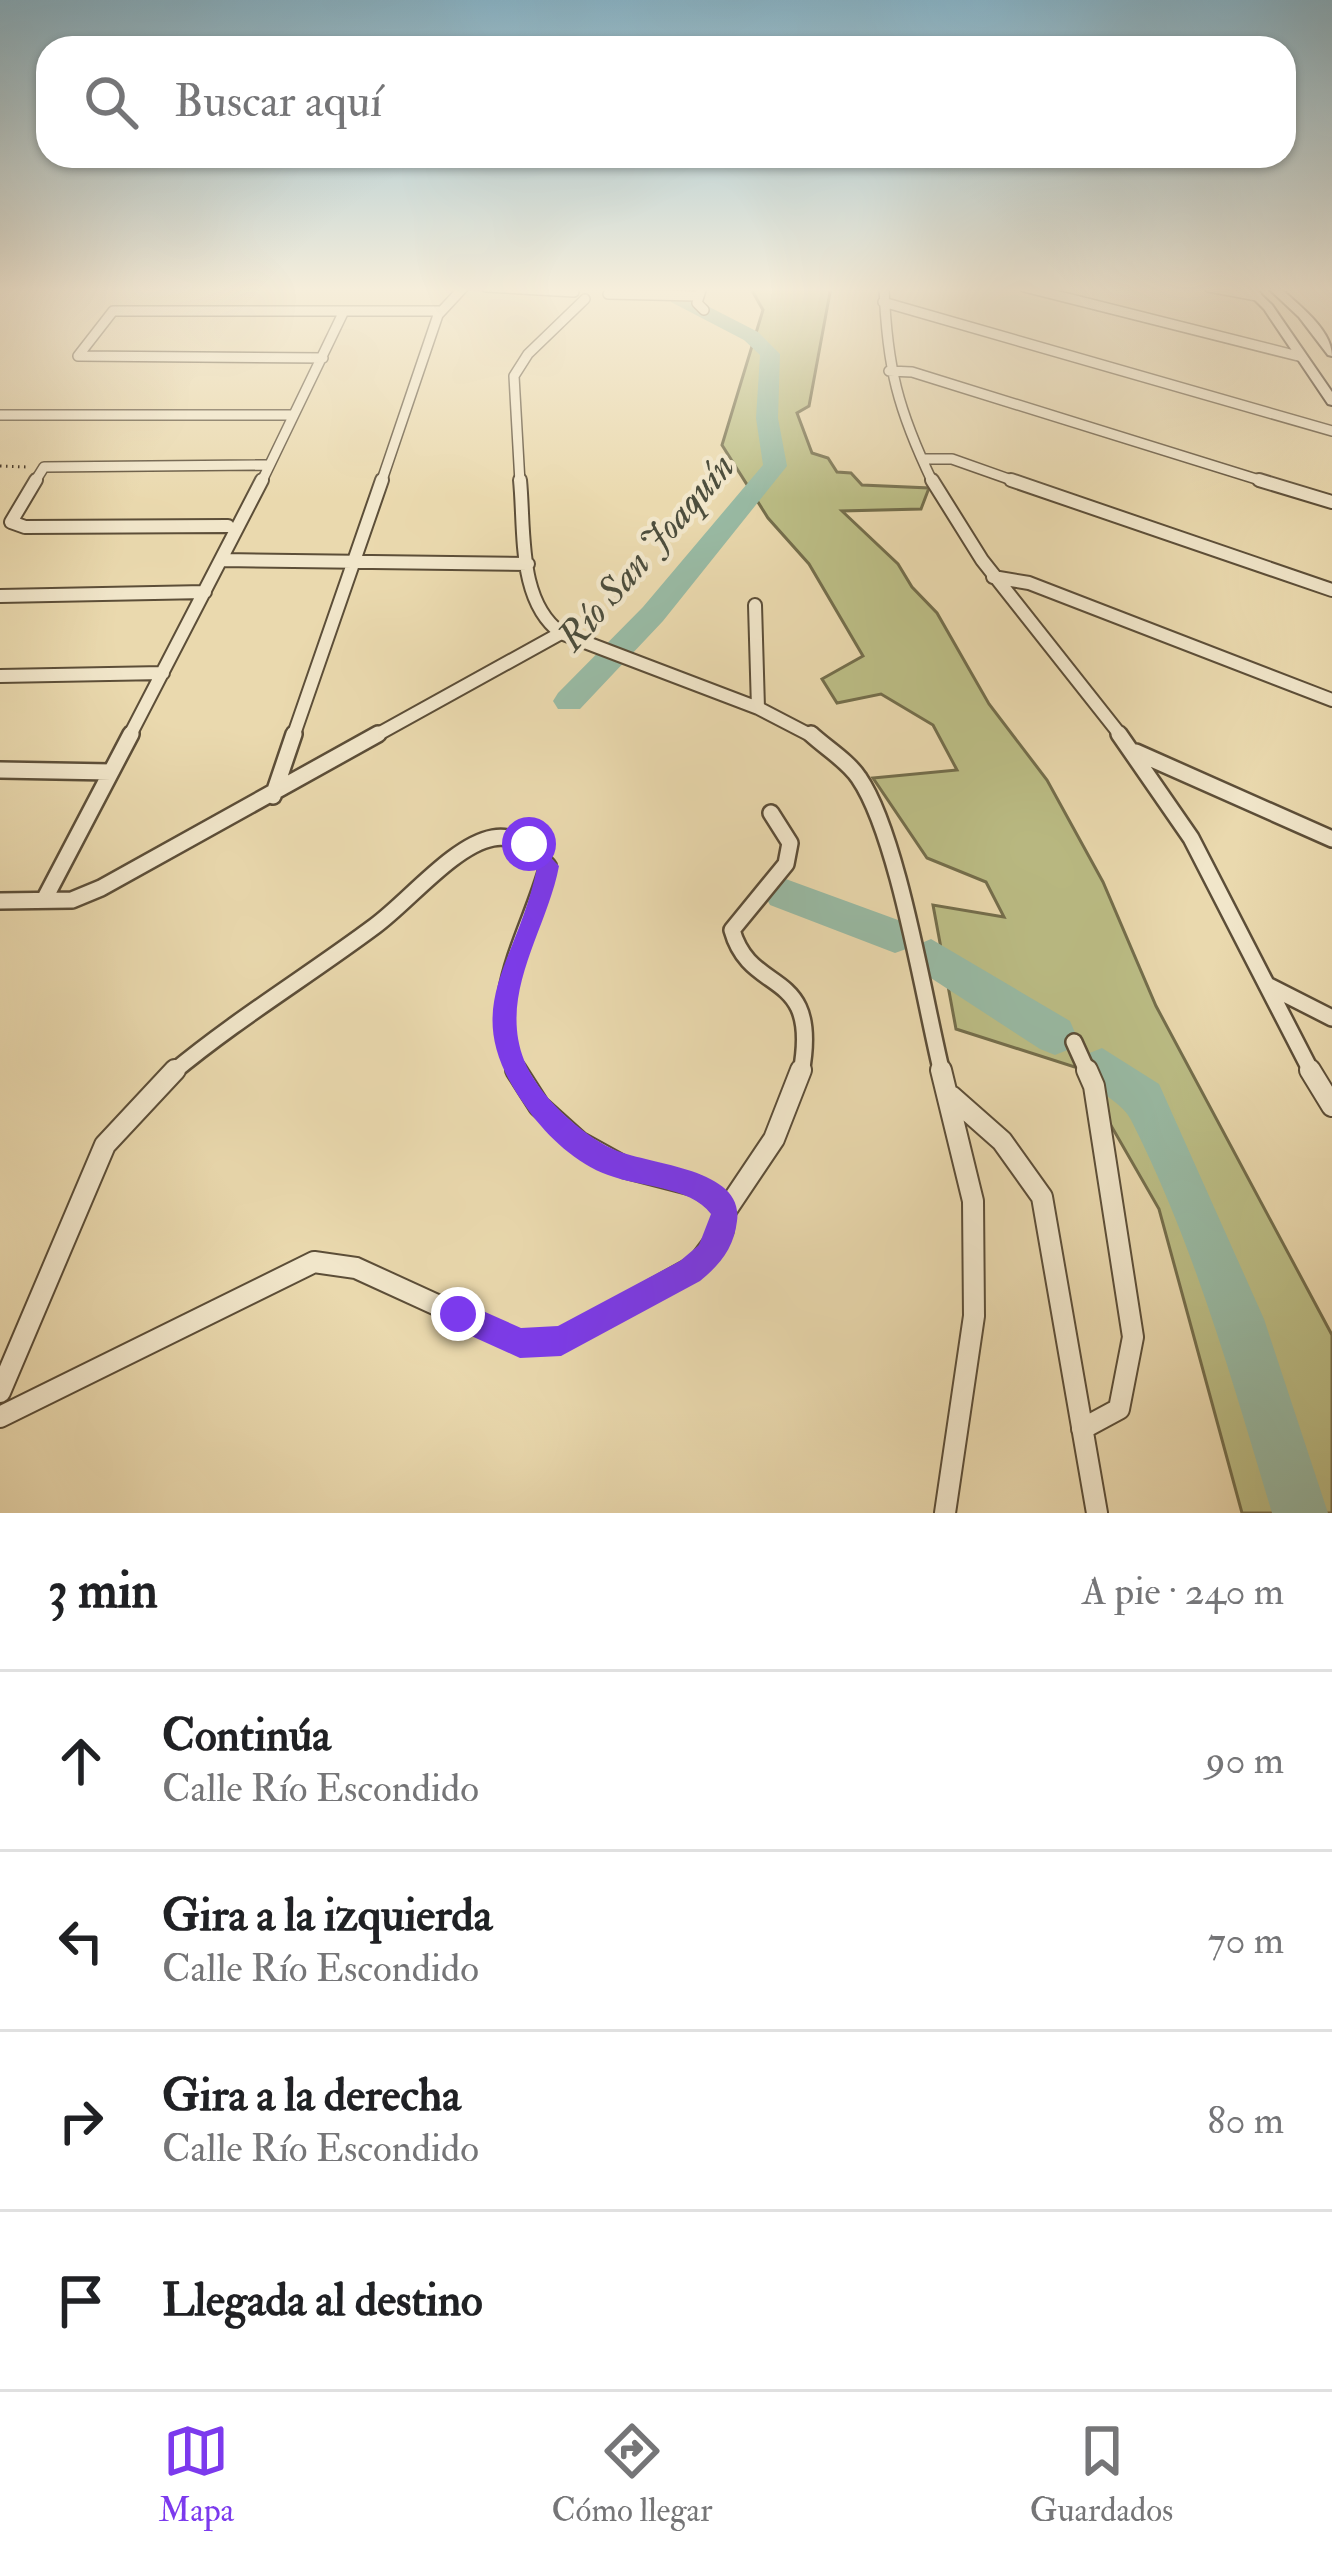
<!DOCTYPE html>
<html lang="es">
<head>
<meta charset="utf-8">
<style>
  :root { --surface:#fff; --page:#f6f6f6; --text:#202124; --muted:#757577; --line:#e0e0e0; --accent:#7c3aed }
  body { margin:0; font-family:"IM FELL Double Pica",serif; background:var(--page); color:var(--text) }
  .stop { position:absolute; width:36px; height:36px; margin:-27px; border:9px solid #7c3aed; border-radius:50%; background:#fff }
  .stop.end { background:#7c3aed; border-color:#fff; box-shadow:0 3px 12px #0008 }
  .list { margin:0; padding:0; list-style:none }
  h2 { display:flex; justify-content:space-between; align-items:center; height:156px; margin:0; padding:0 48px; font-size:51px }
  h2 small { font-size:39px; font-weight:400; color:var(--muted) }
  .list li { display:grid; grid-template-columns:78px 1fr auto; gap:36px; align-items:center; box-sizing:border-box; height:180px; padding:0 48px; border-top:3px solid var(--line) }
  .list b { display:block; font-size:45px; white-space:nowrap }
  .list p { margin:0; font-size:39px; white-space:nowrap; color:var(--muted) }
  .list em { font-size:39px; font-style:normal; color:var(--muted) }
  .icon { flex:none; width:66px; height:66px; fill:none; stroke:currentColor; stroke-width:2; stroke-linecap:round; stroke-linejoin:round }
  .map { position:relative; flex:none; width:1332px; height:1513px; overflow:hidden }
  .search { position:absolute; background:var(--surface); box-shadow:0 3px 9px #0004; left:36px; right:36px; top:36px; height:132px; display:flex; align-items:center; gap:30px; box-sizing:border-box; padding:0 42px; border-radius:36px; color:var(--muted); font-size:45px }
  .sheet { height:876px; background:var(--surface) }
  nav { display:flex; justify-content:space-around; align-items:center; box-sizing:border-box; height:168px; border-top:3px solid var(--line); background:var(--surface); font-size:33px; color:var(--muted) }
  nav a { display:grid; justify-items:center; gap:6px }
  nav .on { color:var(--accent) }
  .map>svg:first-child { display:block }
</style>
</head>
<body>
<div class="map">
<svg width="1332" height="1513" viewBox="0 0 1332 1513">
  <rect width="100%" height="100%" fill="#ead9ae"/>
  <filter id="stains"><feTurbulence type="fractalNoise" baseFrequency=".00167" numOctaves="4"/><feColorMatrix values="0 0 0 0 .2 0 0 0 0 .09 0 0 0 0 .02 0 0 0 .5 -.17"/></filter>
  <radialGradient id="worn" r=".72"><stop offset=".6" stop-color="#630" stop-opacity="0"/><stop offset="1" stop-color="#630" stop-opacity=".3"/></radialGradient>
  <path fill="#bcbe86" stroke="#746e4c" stroke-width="3" d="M 750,287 L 831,287 L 809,406 L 797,413 L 812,453 L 828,458 L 837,472 L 851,473 L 862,485 L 929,488 L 921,509 L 842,511 L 898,564 L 912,587 L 937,613 L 989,704 L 1047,780 L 1103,882 L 1156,1006 L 1332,1335 L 1332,1513 L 1242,1513 L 1159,1209 L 1078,1068 L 956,1029 L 933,905 L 1004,917 L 986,882 L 927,858 L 873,778 L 957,770 L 933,725 L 881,694 L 837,703 L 822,679 L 863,656 L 809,564 L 768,518 L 722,445 L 763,310 Z"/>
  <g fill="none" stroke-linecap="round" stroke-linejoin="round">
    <path fill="#99bba5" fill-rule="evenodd" d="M 673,287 L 692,287 L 688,296 L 758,332 L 780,354 L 778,418 L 787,466 L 663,621 L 580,709 L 558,709 L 553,701 L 558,693 L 643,607 L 763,465 L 756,418 L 760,355 L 744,340 L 671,302 Z
      M 783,878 L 909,924 L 914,936 L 909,948 L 895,953 L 770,905 L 764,894 L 770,883 Z
      M 931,939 L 1070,1021 L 1076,1035 L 1070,1049 L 1055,1055 L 1040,1049 L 917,969 L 911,957 L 917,945 Z
      M 1102,1048 L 1159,1084 L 1264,1319 L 1328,1513 L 1272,1513 C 1232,1380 1194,1244 1131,1120 C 1120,1098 1091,1093 1081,1069 L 1087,1054 Z"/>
    <defs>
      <path id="street-far3" d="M 486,287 L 574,292
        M 702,287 L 697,303 L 704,310
        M 884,287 C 887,368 898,410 933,483
        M 1024,287 L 1302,357
        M 1209,287 L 1257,296
        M 608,294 L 697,296
        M 883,302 L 1332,431
        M 78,356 L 113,311 L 441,311
        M 78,356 L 323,358
        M 889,371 L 912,372 L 1269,483
        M 0,415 L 293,415
        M 924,459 L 952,459 L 1020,483
        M 34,483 L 44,467 L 268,465
        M 261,483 L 344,311
        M 381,483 L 438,315 L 464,287
        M 520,483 L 514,376 L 528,354 L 585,299"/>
      <path id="street-far2" d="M 36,480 L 11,522 L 25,527 L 228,526
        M 520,480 C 525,530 517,601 561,633 L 758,708 L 814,737
        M 932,480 L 982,560 L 1122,737
        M 1011,480 L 1332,590
        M 1259,480 L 1332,502
        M 222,560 L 528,564
        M 993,577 L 1029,583 L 1332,700
        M 0,596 L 205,592
        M 755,605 L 758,708
        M 0,676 L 163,673
        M 129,737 L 262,480
        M 293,737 L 382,480
        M 373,737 L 561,633"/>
      <path id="street-far1" d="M 811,734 C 826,748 848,761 859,778 C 898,835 924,1000 942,1073
        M 1119,734 L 1191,838 L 1312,1073
        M 1136,752 L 1332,839
        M 0,770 L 111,772
        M 273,796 L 294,734
        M 771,813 L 790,843 L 786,864 L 732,930 C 751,998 821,965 801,1073
        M 44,900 L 131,734
        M 0,901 L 72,900 L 101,888 L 378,734
        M 1267,985 L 1332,1018
        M 1074,1042 L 1088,1073
        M 172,1073 C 237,1019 308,976 375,926 C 408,902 454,845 493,838 C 517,834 533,849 548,866 C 529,935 482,1001 517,1073"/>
      <path id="street" d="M 941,1070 L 973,1201 L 974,1316 L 945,1513
        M 1310,1070 L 1332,1106
        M 951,1096 L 1002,1141 L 1042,1197 L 1097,1513
        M 725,1212 L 774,1139 L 801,1070
        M 0,1392 L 105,1145 L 175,1070
        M 0,1417 L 314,1262 L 356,1268 L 520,1343 L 561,1341 L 697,1265 L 723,1230 L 724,1210 L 719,1201 L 696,1186 L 626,1168 L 579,1142 L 539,1106 L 516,1070
        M 1082,1429 L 1119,1409 L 1133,1337 L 1094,1086 L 1087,1070"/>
      <path id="secondary" d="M 1242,287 L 1253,287 L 1272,305 L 1332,392 L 1332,405 L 1328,404 L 1264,309 Z
        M 1267,287 L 1279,287 C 1297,304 1332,329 1332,356 L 1328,355 L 1299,317 Z"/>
    </defs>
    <use href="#street-far3" stroke="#5c4e38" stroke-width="12"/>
    <use href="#street-far2" stroke="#5c4e38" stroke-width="16"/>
    <use href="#street-far1" stroke="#5c4e38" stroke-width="20"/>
    <use href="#street" stroke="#5c4e38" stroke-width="24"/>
    <use href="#secondary" stroke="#2d1f11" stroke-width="4"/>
    <path stroke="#2d1f11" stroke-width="3" stroke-dasharray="1.5 4.5" stroke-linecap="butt" d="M 0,466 L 28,467"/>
    <use href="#street-far3" stroke="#f1e6ca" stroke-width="9"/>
    <use href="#street-far2" stroke="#f1e6ca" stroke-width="12"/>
    <use href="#street-far1" stroke="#f1e6ca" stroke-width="15"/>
    <use href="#street" stroke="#f1e6ca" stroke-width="20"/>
    <use href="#secondary" fill="#f1e6ca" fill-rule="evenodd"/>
  </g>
  <linearGradient id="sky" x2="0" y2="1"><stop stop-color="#88b7cd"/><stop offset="0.58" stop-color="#f6eedb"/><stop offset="1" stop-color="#f6eedb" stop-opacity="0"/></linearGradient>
  <rect width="1332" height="499" fill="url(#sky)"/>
  <path fill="#7c3aed" d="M 529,836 L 559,866 C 547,930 498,993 524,1060 C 537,1094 580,1134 613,1149 C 646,1165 745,1167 737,1221 C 734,1247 721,1264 700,1281 L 561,1356 L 520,1358 L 447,1325 L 443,1314 L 447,1304 L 458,1300 L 521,1328 L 558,1326 L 680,1261 L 699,1245 L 711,1214 C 690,1186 639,1187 608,1175 C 577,1164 548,1137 529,1111 C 453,1009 516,970 537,868 L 519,844 Z"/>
  <g text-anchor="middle" stroke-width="9" stroke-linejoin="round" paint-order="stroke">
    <g font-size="39" font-style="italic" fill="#4d4e3d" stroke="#f1e6ca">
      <text transform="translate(645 551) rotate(-49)" y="14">Río San Joaquín</text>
    </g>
  </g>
  <rect width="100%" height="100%" filter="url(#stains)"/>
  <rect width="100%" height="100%" fill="url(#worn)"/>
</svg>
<div class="stop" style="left:529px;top:844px"></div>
<div class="stop end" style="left:458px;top:1314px"></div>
<div class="search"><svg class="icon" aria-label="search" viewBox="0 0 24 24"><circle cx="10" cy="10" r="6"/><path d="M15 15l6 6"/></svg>Buscar aquí</div>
</div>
<section class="sheet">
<h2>3 min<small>A pie · 240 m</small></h2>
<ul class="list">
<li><svg class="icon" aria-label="ahead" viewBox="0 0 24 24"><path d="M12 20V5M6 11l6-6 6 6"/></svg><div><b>Continúa</b><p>Calle Río Escondido</p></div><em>90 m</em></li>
<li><svg class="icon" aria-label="left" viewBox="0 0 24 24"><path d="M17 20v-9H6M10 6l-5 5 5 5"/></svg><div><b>Gira a la izquierda</b><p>Calle Río Escondido</p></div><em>70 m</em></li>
<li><svg class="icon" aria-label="right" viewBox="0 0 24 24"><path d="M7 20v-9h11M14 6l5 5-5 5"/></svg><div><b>Gira a la derecha</b><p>Calle Río Escondido</p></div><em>80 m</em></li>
<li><svg class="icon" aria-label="arrive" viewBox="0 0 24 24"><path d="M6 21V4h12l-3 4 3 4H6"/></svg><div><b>Llegada al destino</b></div></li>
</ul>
</section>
<nav>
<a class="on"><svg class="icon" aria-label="map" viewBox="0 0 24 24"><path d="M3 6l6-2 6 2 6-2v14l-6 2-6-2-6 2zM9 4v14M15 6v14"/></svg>Mapa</a>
<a><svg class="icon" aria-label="directions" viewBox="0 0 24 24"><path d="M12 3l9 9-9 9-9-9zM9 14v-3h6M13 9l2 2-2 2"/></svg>Cómo llegar</a>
<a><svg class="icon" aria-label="saved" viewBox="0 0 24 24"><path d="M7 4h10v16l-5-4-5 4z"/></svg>Guardados</a>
</nav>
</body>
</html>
